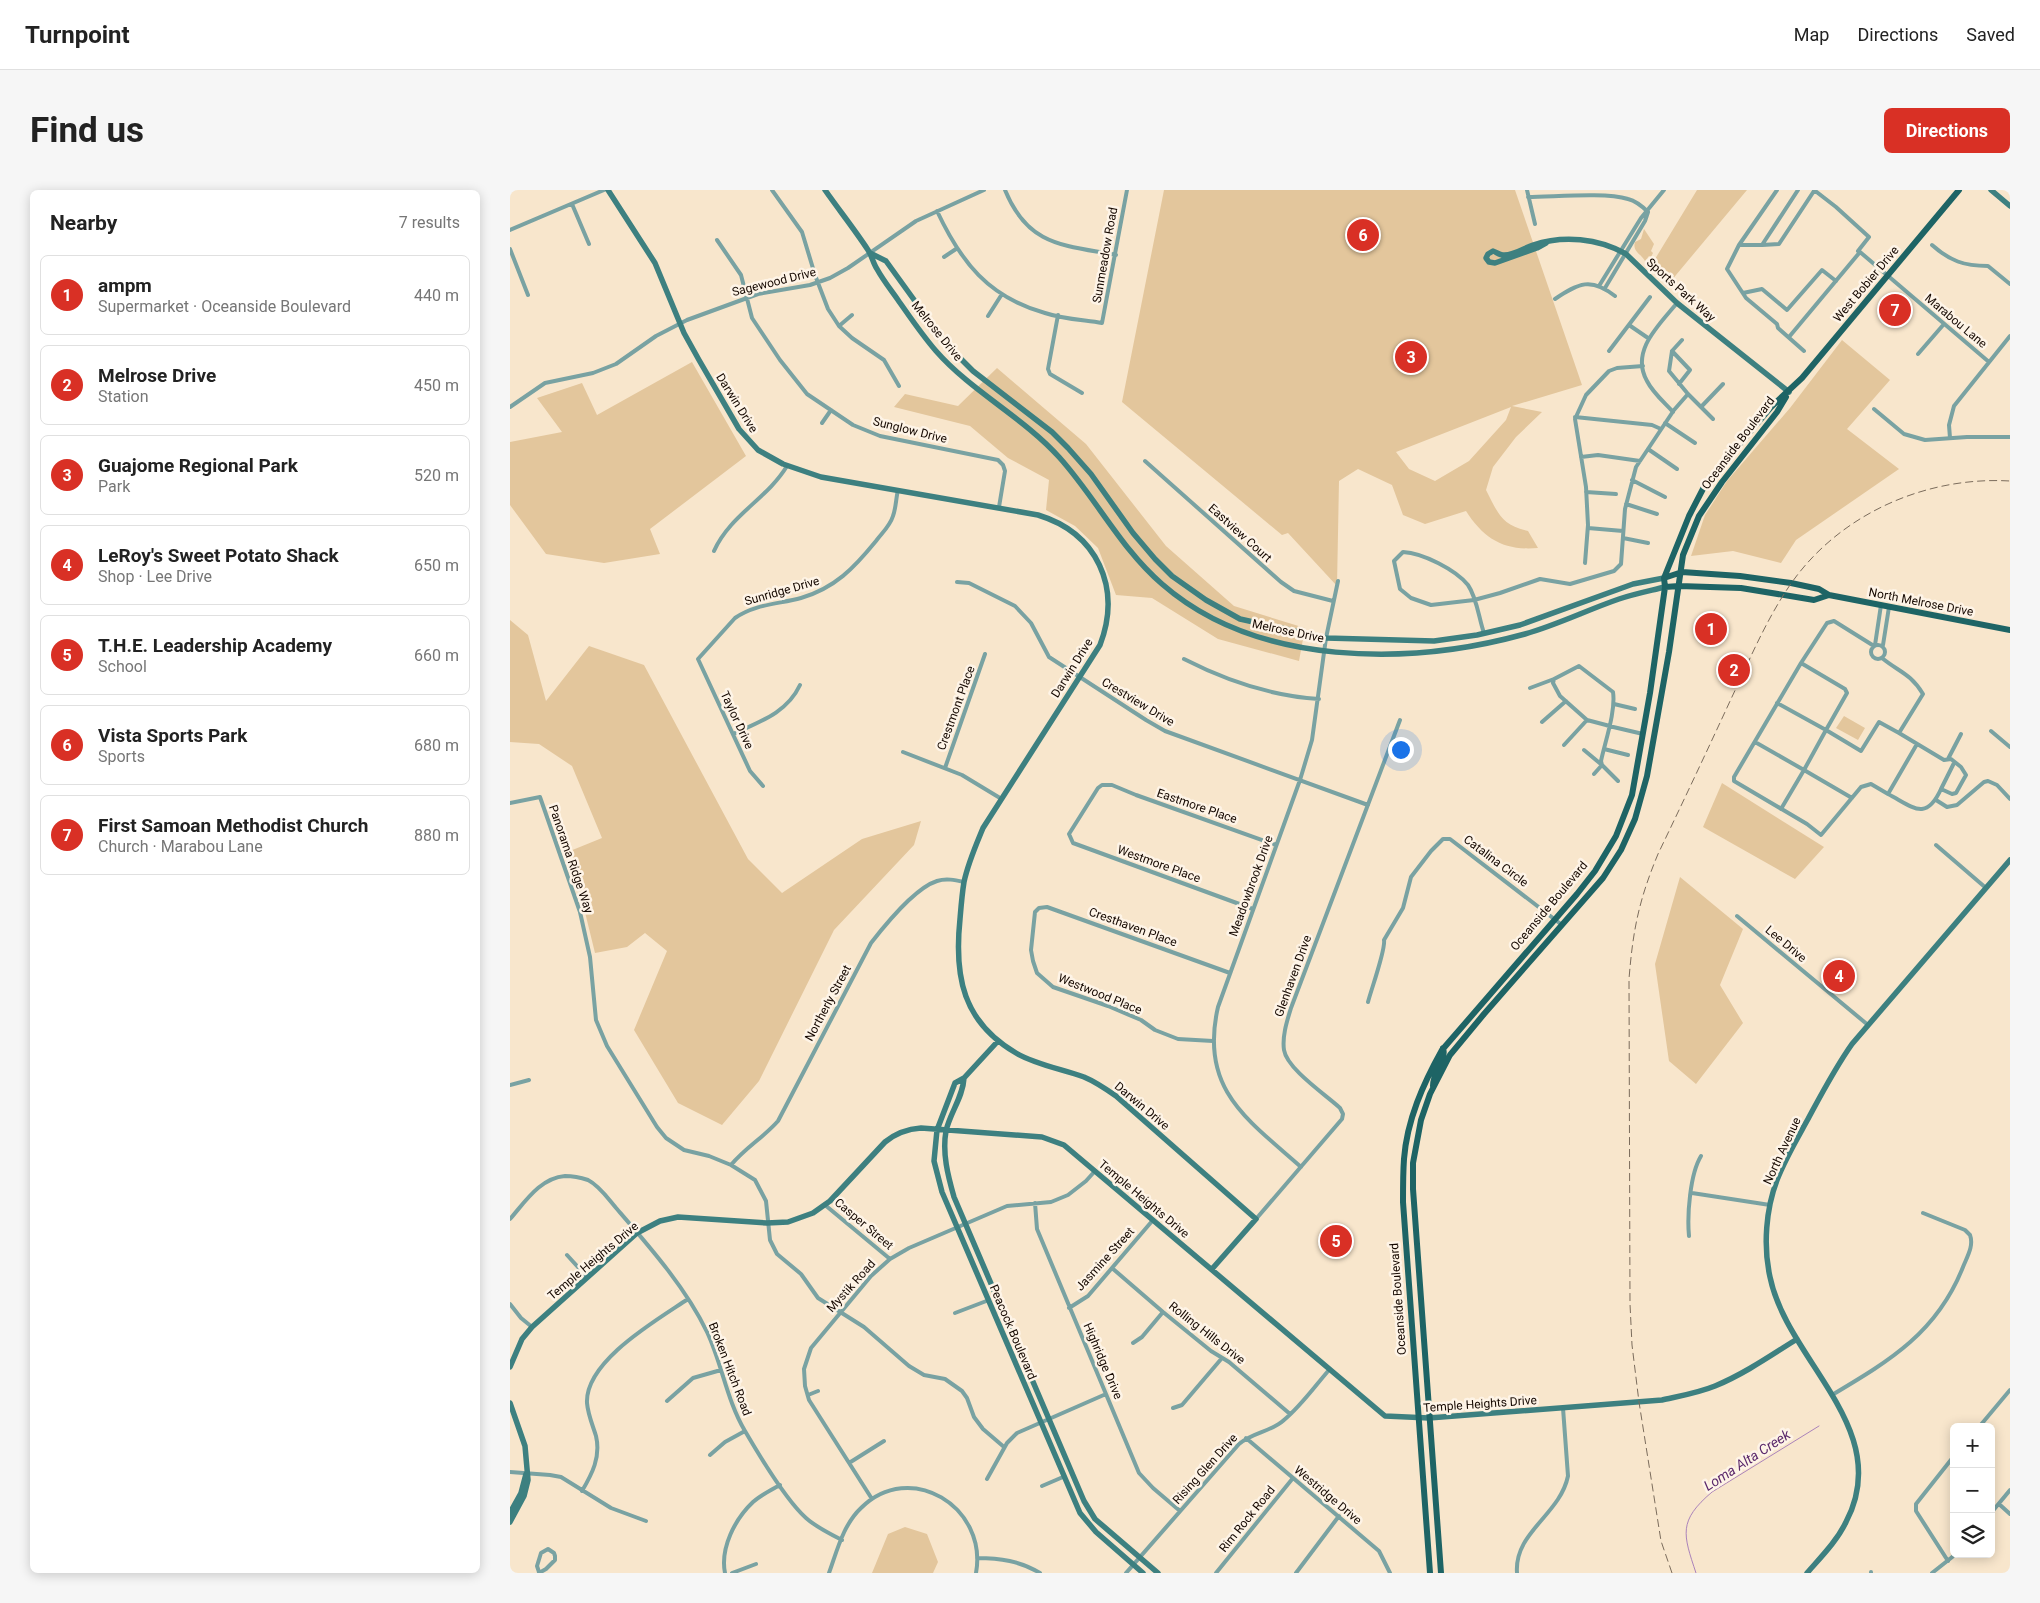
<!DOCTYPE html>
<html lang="en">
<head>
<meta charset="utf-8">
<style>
  :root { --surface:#fff; --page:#f6f6f6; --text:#222; --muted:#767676; --line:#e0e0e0; --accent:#d93025 }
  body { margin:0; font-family:Roboto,sans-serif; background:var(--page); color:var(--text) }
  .controls { position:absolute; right:15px; bottom:15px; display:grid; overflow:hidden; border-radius:8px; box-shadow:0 2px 12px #0003 }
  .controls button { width:45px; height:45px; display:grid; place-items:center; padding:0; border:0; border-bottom:1px solid var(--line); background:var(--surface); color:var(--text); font:25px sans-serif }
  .you { position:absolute; left:890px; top:559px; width:18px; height:18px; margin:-12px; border:4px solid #fff; border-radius:50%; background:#1a73e8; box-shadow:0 0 0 8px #1a73e833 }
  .badge { display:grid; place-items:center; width:32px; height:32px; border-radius:50%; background:var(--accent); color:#fff; font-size:16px; font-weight:700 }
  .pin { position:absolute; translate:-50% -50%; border:2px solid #fff; box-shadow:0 1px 5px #0006 }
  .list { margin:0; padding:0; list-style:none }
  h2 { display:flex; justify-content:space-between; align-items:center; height:65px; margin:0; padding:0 20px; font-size:21px }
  h2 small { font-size:16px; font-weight:400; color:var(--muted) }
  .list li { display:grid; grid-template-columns:32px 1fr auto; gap:15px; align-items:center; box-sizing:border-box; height:80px; margin:0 10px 10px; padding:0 10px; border:1px solid var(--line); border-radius:8px }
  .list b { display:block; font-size:19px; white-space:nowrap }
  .list p { margin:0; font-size:16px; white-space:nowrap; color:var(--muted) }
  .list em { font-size:16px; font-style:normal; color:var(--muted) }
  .icon { flex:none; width:28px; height:28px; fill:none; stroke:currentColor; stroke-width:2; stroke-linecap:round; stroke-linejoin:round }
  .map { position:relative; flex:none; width:1500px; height:1383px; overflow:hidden; border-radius:8px }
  header { display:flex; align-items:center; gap:30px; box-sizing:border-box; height:70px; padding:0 25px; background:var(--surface); border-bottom:1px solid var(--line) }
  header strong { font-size:24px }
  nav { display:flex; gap:28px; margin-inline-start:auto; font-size:18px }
  .intro { display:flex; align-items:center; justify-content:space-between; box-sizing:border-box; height:120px; padding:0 30px }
  h1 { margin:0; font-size:35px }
  .button { padding:12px 22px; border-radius:8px; background:var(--accent); color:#fff; font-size:18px; font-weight:700 }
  main { display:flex; gap:30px; padding:0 30px }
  aside { flex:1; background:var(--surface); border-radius:8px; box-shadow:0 2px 12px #0003 }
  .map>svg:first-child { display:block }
</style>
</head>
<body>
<header>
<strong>Turnpoint</strong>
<nav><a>Map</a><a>Directions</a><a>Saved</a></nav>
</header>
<div class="intro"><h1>Find us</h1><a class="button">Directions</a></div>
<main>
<aside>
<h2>Nearby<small>7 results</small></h2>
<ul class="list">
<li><span class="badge">1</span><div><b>ampm</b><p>Supermarket · Oceanside Boulevard</p></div><em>440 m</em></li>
<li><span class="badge">2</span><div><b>Melrose Drive</b><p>Station</p></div><em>450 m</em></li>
<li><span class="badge">3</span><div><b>Guajome Regional Park</b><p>Park</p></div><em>520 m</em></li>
<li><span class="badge">4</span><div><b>LeRoy's Sweet Potato Shack</b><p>Shop · Lee Drive</p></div><em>650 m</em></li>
<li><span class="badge">5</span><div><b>T.H.E. Leadership Academy</b><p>School</p></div><em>660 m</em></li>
<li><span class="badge">6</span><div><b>Vista Sports Park</b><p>Sports</p></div><em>680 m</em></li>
<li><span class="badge">7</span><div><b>First Samoan Methodist Church</b><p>Church · Marabou Lane</p></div><em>880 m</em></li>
</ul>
</aside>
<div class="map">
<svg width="1500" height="1383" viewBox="0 0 1500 1383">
  <rect width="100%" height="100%" fill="#f8e6cc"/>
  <path fill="#e3c69c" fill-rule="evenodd" d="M 654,0 L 1005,0 L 1072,195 L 1002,216 L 1032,222 L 1006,247 L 983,277 L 976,300 C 988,323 991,335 1018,341 L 1028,358 C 994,361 974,349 956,321 L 915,334 L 893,325 L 882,295 L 848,279 L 829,291 L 827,396 L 778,343 L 772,345 L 612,212 ZM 1001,217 L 996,230 L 959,271 L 925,291 L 899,279 L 886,262 Z
    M 1187,0 L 1237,0 L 1161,91 L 1142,74 Z
    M 1134,39 L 1144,54 L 1141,61 L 1143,63 L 1141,67 L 1139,66 L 1135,71 C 1131,64 1122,61 1125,52 L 1131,49 Z
    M 1332,150 L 1380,190 L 1337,239 L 1389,279 L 1286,350 L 1271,373 L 1223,361 L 1181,366 L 1195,325 L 1217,291 L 1280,218 Z
    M 182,172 L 236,266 L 140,339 L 150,364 L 94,373 L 36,364 L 0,315 L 0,252 L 52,242 L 27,208 L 72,193 L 87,225 Z
    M 487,178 L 576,254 L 656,356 L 724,416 L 795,438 L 789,471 L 708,449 L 642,408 L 606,405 L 588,358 L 565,336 L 536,320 L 539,290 L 498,268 L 460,236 L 384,217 L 395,204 L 448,216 Z
    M 0,430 L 18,445 L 36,511 L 79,456 L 134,475 L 238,669 L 272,703 L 352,649 L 411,631 L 404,655 L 324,740 L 249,891 L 212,935 L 168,913 L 124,840 L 157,761 L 135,743 L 117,757 L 85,763 L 60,661 L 92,648 L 62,576 L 29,554 L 0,552 Z
    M 1334,526 L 1355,538 L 1348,550 L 1326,538 Z
    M 1212,593 L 1314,657 L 1285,689 L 1193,637 Z
    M 1170,687 L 1233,739 L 1210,795 L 1233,833 L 1186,894 L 1159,871 L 1145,774 Z
    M 395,1337 L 417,1344 L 428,1372 L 423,1383 L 362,1383 L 378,1344 Z"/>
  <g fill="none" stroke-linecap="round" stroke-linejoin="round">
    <path stroke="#ab83ba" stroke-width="1" d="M 1186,1383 C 1173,1344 1168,1331 1202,1302 L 1309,1236"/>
    <path stroke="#79a2a2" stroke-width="4" d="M 262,0 L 292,42 L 305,85 L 318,119 L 329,136 L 342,148 L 374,170 L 389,196
      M 495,0 C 518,56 553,55 606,65
      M 1017,0 L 1025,34
      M 1267,0 L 1229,55 L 1217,79 L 1236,108 L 1267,134 L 1268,138 L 1294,161
      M 1018,7 C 1044,7 1095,2 1118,9 C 1126,11 1132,16 1138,22
      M 62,14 L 79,54
      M 427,21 C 451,72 478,107 535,123 C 553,129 574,130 592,133 L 617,0
      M 0,40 L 94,0
      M 207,50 L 231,85 L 242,128 L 270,170 L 297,204 L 343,235 L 370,246 L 488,270 L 493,275 L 495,281 L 489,317
      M 1229,55 L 1252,55 L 1288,0
      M 1252,55 L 1269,54 L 1304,1
      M 1422,55 C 1440,71 1454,76 1478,76 L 1500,94
      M 0,59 L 18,105
      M 1350,62 L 1479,172
      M 434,67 L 446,59
      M 1089,96 L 1131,28 L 1154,0
      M 1095,98 L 1135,31 L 1138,22
      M 1233,103 L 1252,99 L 1277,120 L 1312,80 L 1326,91
      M 1045,109 C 1069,93 1081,87 1105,106
      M 548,125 L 538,179 L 540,184 L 572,203
      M 478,126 L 492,104
      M 1119,135 L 1138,148
      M 329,136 L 342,125
      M 1279,147 L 1350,62 L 1348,61 L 1359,47 L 1326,17 L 1304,0
      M 1172,150 L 1162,161 L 1159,181 L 1178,204 L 1203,229
      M 1099,161 L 1140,107
      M 1162,161 L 1180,180 L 1169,194
      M 1408,164 L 1434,134
      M 0,217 L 35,193 L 83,183 L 106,174 L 146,146 L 177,130 L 248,104 L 300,95 L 320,88 L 338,78 L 406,31 L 474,0
      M 1191,217 L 1213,194
      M 1364,219 L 1394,244 L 1415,250 L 1457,247 L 1500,247
      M 1163,222 C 1154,212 1143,203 1137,191 C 1120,161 1149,135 1167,113
      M 1065,227 L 1142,235 L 1151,239
      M 312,233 L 321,220
      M 1155,233 L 1185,253
      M 1440,248 L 1439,235 L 1444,216 L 1500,146
      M 1138,259 L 1167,279
      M 1071,267 L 1088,265 L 1130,271
      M 635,271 L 771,392 L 784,401 L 823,411
      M 1122,290 L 1155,307
      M 1076,302 L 1106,304
      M 1116,314 L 1147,324
      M 1078,338 L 1113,341
      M 1113,348 L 1138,353
      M 204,361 C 220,325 257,309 277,276
      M 1075,373 L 1078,335 L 1076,297 L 1065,229 L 1076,205 L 1099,181 L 1107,178 L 1133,176
      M 447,392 L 459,393 L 505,416 L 521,433 L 539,467 L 636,530 L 655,541 L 858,615
      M 974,443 C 969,429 967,408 958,395 C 946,380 913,363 893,362 L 884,371 L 890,399 L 901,408 L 921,415 L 964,410 L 990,403 L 1030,389 L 1060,394 L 1104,381 L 1111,374 L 1115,319 L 1126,277 L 1164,220 L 1178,204
      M1361 462a7 7 0 1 1 14 0a7 7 0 1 1-14 0Z
      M 1365,455 L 1371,415
      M 1373,455 L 1379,417
      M 1364,456 L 1324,431 L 1317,433 L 1291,473 L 1224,587 L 1224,591 L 1297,634 L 1311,645 L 1351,597 L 1361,594 L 1378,604
      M 1372,468 C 1389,482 1400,483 1413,504 L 1389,543 L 1434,570 L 1441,569 L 1451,577 L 1456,585 L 1446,603 L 1442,604 L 1431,599 C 1416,632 1403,617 1378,604 L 1407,554
      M 674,469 C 717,491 760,506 809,509
      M 1020,498 L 1044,489
      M 1267,513 L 1316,540 L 1337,503 L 1335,499 L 1291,473
      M 1104,514 L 1125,519
      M 1032,532 L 1056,511
      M 1481,541 L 1500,557
      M 223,544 C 249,532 277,523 290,495
      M 1245,552 L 1294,580 L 1271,619
      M 1054,555 L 1077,530
      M 1094,559 L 1118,565
      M 1074,560 L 1092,575 L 1084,584
      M 393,562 L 452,585 L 490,608
      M 1438,569 L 1451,544
      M 435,578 L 475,464
      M 1108,591 L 1092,575 L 1091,571 C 1095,552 1106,521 1103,502 L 1069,476 L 1044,489 L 1043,493 L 1050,506 L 1077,530 L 1096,535 L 1099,536 L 1133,544
      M 253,596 L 240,581 L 188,469 L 225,428 C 245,414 269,414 291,408 C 325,398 344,378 366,351 C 372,343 380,336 383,326 C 386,318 386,308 388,300
      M 1431,599 L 1444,573
      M 1342,608 L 1294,580 L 1316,540 L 1351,561 L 1369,532 L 1389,543
      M 1426,610 L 1437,617 L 1447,615 L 1474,592 L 1478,591 L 1487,595 L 1500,609
      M 0,613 L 30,607 L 70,722 L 80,767 L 86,830 L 97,856 L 147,937 L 156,948 L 174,960 L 199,966 L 221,975 L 245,990 L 256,1011 L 260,1050 L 267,1064 L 291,1084 L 308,1108 L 354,1137 L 399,1176 L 414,1185 L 435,1189 L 452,1201 L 457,1208 L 464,1227 L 473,1239 L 494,1257
      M 1426,655 L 1476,698
      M 743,719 L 563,653 L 559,644 L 588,598 L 592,595 L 602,595 L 626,605 L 766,655
      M 1227,726 L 1358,835
      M 858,812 C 861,800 876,759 874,750 L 893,718 L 901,687 L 921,661 L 933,649 L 940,649 L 1052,735
      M 703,851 L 668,849 L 645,840 L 631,830 L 598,816 L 543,797 L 527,783 L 523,771 L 521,760 L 525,722 L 529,718 L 537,717 L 720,783
      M 0,895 L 19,890
      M 221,975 C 235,958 254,947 268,931 L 361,753 C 375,735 405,698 427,691 C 436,688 445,690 454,692
      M 791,977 C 737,929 689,899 708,817 L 790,590 L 802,550 L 816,448 L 828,391
      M 1182,1003 L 1260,1015
      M 525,1013 L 527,1039 L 629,1283 L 643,1298 L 670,1321
      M 315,1015 L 380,1069
      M 0,1029 C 15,1012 30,988 55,986 C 61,986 72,988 78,990 C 90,996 99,1010 107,1019 C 139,1056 176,1098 197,1142 C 212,1174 217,1211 235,1241 C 249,1265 276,1310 296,1328 C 306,1337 320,1344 332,1350
      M 746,1029 L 832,929 L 833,924 L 830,918 C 816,905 777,879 774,860 C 772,846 777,831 781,818 L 890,530
      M 1179,1046 C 1177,1025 1180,984 1191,966
      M 57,1065 L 77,1087
      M 602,1078 L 653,1122 L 701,1161 L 719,1172 L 780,1224
      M 0,1114 L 11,1128 L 22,1137
      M 559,1118 L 578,1106 L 643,1030
      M 445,1123 L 479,1110
      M 623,1153 L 632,1147 L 653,1122
      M 298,1205 L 308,1201
      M 1322,1205 C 1379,1171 1427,1143 1453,1077 C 1457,1067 1464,1056 1460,1045 L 1455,1040 L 1413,1023
      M 157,1211 L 183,1188 L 211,1180
      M 663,1218 L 672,1215 L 712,1168
      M 1469,1237 L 1500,1200
      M 736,1248 L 869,1361 L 880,1383
      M 200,1265 L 215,1252 L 235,1241
      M 339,1273 L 374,1251
      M 0,1282 L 40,1285 L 51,1287 L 101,1318 L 136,1331
      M 477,1289 L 497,1253 L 507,1243 L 596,1204
      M 532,1296 L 553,1287
      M 72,1301 C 82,1284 91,1267 86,1246 C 83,1236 78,1225 77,1213 C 75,1171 147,1130 178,1109
      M 362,1309 L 299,1210 L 295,1196 L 294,1179 L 301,1158 L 361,1086 L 380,1069 L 399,1058 L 497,1016 L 541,1012 L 558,1005 L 576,991 L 585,981
      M 1489,1314 L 1500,1324
      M 1481,1323 L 1500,1300
      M 467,1368 C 490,1368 510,1371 530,1383
      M 1438,1371 L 1406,1321 L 1406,1314 L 1444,1266
      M 1361,1382 L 1361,1383
      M 29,1383 L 36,1379 L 45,1370 L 45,1366 L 44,1363 L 38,1359 L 31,1363 L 27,1376 L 29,1382
      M 215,1383 C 210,1358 225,1329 243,1312 C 251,1305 261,1300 270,1295
      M 222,1383 L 246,1374
      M 319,1383 C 327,1361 333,1335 351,1318 C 400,1269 478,1317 466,1383
      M 616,1383 L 729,1254 C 743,1242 761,1242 774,1230 C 791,1216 805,1196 819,1180
      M 706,1383 L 783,1288
      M 786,1383 L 829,1326
      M 1007,1383 C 1004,1342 1050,1325 1058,1286 L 1053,1218
      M 1422,1383 L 1446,1364"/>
    <path stroke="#3d8080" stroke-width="5.5" d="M 98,0 L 145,73 L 174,143 L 189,170 L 229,239 L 248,260 L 273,274 L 311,287 L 528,325 C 587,343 612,397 590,455 L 473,638 C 466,655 458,673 454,692 C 452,704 451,717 450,729 C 444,787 453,832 506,863 C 527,875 552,879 574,887 C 586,892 596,899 606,906 L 746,1029 L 702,1079
      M 315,0 C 329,20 345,40 358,60 C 362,66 363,73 367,79 C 373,90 381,100 388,110 C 400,127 412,145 426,161 C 462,202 513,227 549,267 C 586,308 611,359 652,394 C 747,477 899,476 1015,444 C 1047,435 1077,420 1109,409 C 1124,404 1139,401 1155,397
      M 1481,0 L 1500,16
      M 1036,53 L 1027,58 L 985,73 L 979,72 L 976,68 L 978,64 L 983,61 C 986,62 990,65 993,65 C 1003,66 1014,58 1023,55 C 1053,45 1088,48 1116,64 L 1167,113 L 1279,202
      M 360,63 L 376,71 L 436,154 L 463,181 L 542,242 L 558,258 L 581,284 L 623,343 L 645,369 L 662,386 L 696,410 L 730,429 L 816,448 L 924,451 L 967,445 L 1010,435 L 1123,394 L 1154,388
      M 488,851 L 454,888 L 445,893 L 427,940 L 424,971 L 432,1002 L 570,1323 L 586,1342 L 633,1383
      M 454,888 C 453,907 440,923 436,941 C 432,963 438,986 444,1007 L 574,1311 L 585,1329 L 648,1383
      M 0,1177 L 12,1149 L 22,1137 L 127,1043 L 150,1031 L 168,1027 L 257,1033 L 278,1032 L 303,1023 L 320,1011 L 375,952 C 386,943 397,939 411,938 L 532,947 L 554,955 L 875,1226 L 919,1228 L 1152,1210 C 1170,1206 1188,1203 1205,1196 C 1234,1184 1260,1166 1287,1149
      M 0,1213 L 15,1256 L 18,1290 L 14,1306 L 0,1332
      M 0,1323 L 11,1303 L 16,1284
      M 1297,1383 C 1311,1367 1327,1351 1336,1332 C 1385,1239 1277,1171 1260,1087 C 1253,1056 1256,1019 1267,990 C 1275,969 1287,949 1298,929 C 1312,903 1325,878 1342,854 L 1500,670"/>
    <path stroke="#1e6465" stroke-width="6" d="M 1154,388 L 1172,382 L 1230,386 L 1281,393 L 1309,399 L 1319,405 L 1500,440
      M 1155,397 L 1169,396 L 1231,398 L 1304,410 L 1319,405
      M 923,896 C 923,881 937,868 933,858
      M 920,1383 L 893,1012 C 893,998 893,983 894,969 C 897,930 913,894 932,860 L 1067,704 L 1085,681 L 1106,646 L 1122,605 L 1140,503 L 1155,397 L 1154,388 L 1179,326 L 1195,295 L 1261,217 L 1292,188 L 1449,0
      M 931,1383 L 903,999 L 903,973 L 911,930 L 920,904 L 940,865 L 974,824 L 1093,688 L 1111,660 L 1125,629 L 1137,586 L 1159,462 L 1173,365 L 1189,326 L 1212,292 L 1267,222 L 1276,207"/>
    <path stroke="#7b6c5c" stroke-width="1" stroke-dasharray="8 4" stroke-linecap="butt" d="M 1162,1383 L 1151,1351 L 1129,1212 L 1122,1155 L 1120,1114 L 1119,789 C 1123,739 1129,710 1148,664 C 1173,612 1197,561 1221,509 C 1239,471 1256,430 1280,395 C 1329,324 1416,286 1500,291"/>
  </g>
  <g text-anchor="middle" stroke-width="5" stroke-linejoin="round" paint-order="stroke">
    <g font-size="12" fill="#150800" stroke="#fef4e7">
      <text transform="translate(595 65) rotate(-80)" y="4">Sunmeadow Road</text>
      <text transform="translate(264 92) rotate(-14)" y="4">Sagewood Drive</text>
      <text transform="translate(1356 94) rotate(-50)" y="4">West Bobier Drive</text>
      <text transform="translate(1171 100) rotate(42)" y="4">Sports Park Way</text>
      <text transform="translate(1446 131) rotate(40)" y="4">Marabou Lane</text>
      <text transform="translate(427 141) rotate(51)" y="4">Melrose Drive</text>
      <text transform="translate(227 213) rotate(58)" y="4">Darwin Drive</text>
      <text transform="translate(400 240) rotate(14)" y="4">Sunglow Drive</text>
      <text transform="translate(1228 253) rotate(-53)" y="4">Oceanside Boulevard</text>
      <text transform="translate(730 343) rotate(42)" y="4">Eastview Court</text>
      <text transform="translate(272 401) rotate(-16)" y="4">Sunridge Drive</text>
      <text transform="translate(1411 412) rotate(11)" y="4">North Melrose Drive</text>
      <text transform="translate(778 441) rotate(12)" y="4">Melrose Drive</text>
      <text transform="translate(562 478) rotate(-58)" y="4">Darwin Drive</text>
      <text transform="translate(628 512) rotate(31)" y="4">Crestview Drive</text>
      <text transform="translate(446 518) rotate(-70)" y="4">Crestmont Place</text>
      <text transform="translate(227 530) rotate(65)" y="4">Taylor Drive</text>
      <text transform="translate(687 616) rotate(19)" y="4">Eastmore Place</text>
      <text transform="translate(61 669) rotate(71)" y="4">Panorama Ridge Way</text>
      <text transform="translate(986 671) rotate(37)" y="4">Catalina Circle</text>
      <text transform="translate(649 674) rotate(20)" y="4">Westmore Place</text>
      <text transform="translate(741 696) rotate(-70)" y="4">Meadowbrook Drive</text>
      <text transform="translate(1039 716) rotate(-50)" y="4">Oceanside Boulevard</text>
      <text transform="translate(623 737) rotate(20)" y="4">Cresthaven Place</text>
      <text transform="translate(1276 754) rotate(40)" y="4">Lee Drive</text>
      <text transform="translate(783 786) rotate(-70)" y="4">Glenhaven Drive</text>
      <text transform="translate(590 804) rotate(22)" y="4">Westwood Place</text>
      <text transform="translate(318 813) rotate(-62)" y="4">Northerly Street</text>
      <text transform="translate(632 916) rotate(40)" y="4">Darwin Drive</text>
      <text transform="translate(1272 961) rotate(-65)" y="4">North Avenue</text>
      <text transform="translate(634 1009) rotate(40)" y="4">Temple Heights Drive</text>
      <text transform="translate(354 1034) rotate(40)" y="4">Casper Street</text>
      <text transform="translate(595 1069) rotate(-48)" y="4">Jasmine Street</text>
      <text transform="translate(83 1071) rotate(-40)" y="4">Temple Heights Drive</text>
      <text transform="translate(341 1096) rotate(-48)" y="4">Mystik Road</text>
      <text transform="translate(888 1109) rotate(-94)" y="4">Oceanside Boulevard</text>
      <text transform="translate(503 1142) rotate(67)" y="4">Peacock Boulevard</text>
      <text transform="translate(697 1143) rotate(38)" y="4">Rolling Hills Drive</text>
      <text transform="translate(593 1171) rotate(67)" y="4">Highridge Drive</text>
      <text transform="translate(220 1179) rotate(69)" y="4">Broken Hitch Road</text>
      <text transform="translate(970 1214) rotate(-4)" y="4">Temple Heights Drive</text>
      <text transform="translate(695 1279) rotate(-48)" y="4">Rising Glen Drive</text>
      <text transform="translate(818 1305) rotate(40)" y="4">Westridge Drive</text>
      <text transform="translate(737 1329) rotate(-51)" y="4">Rim Rock Road</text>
    </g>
    <g font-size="14" font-style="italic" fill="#5a276b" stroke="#fef4e7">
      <text transform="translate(1237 1270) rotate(-33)" y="5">Loma Alta Creek</text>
    </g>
  </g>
</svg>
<div class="controls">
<button>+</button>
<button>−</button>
<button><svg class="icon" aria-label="layers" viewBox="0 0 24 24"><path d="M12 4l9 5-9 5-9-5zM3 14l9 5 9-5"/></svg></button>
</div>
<div class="you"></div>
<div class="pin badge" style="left:1201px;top:439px">1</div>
<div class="pin badge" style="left:1224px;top:480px">2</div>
<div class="pin badge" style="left:901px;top:167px">3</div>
<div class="pin badge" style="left:1329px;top:786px">4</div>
<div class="pin badge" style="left:826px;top:1051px">5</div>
<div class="pin badge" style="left:853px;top:45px">6</div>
<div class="pin badge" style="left:1385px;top:120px">7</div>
</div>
</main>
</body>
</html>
